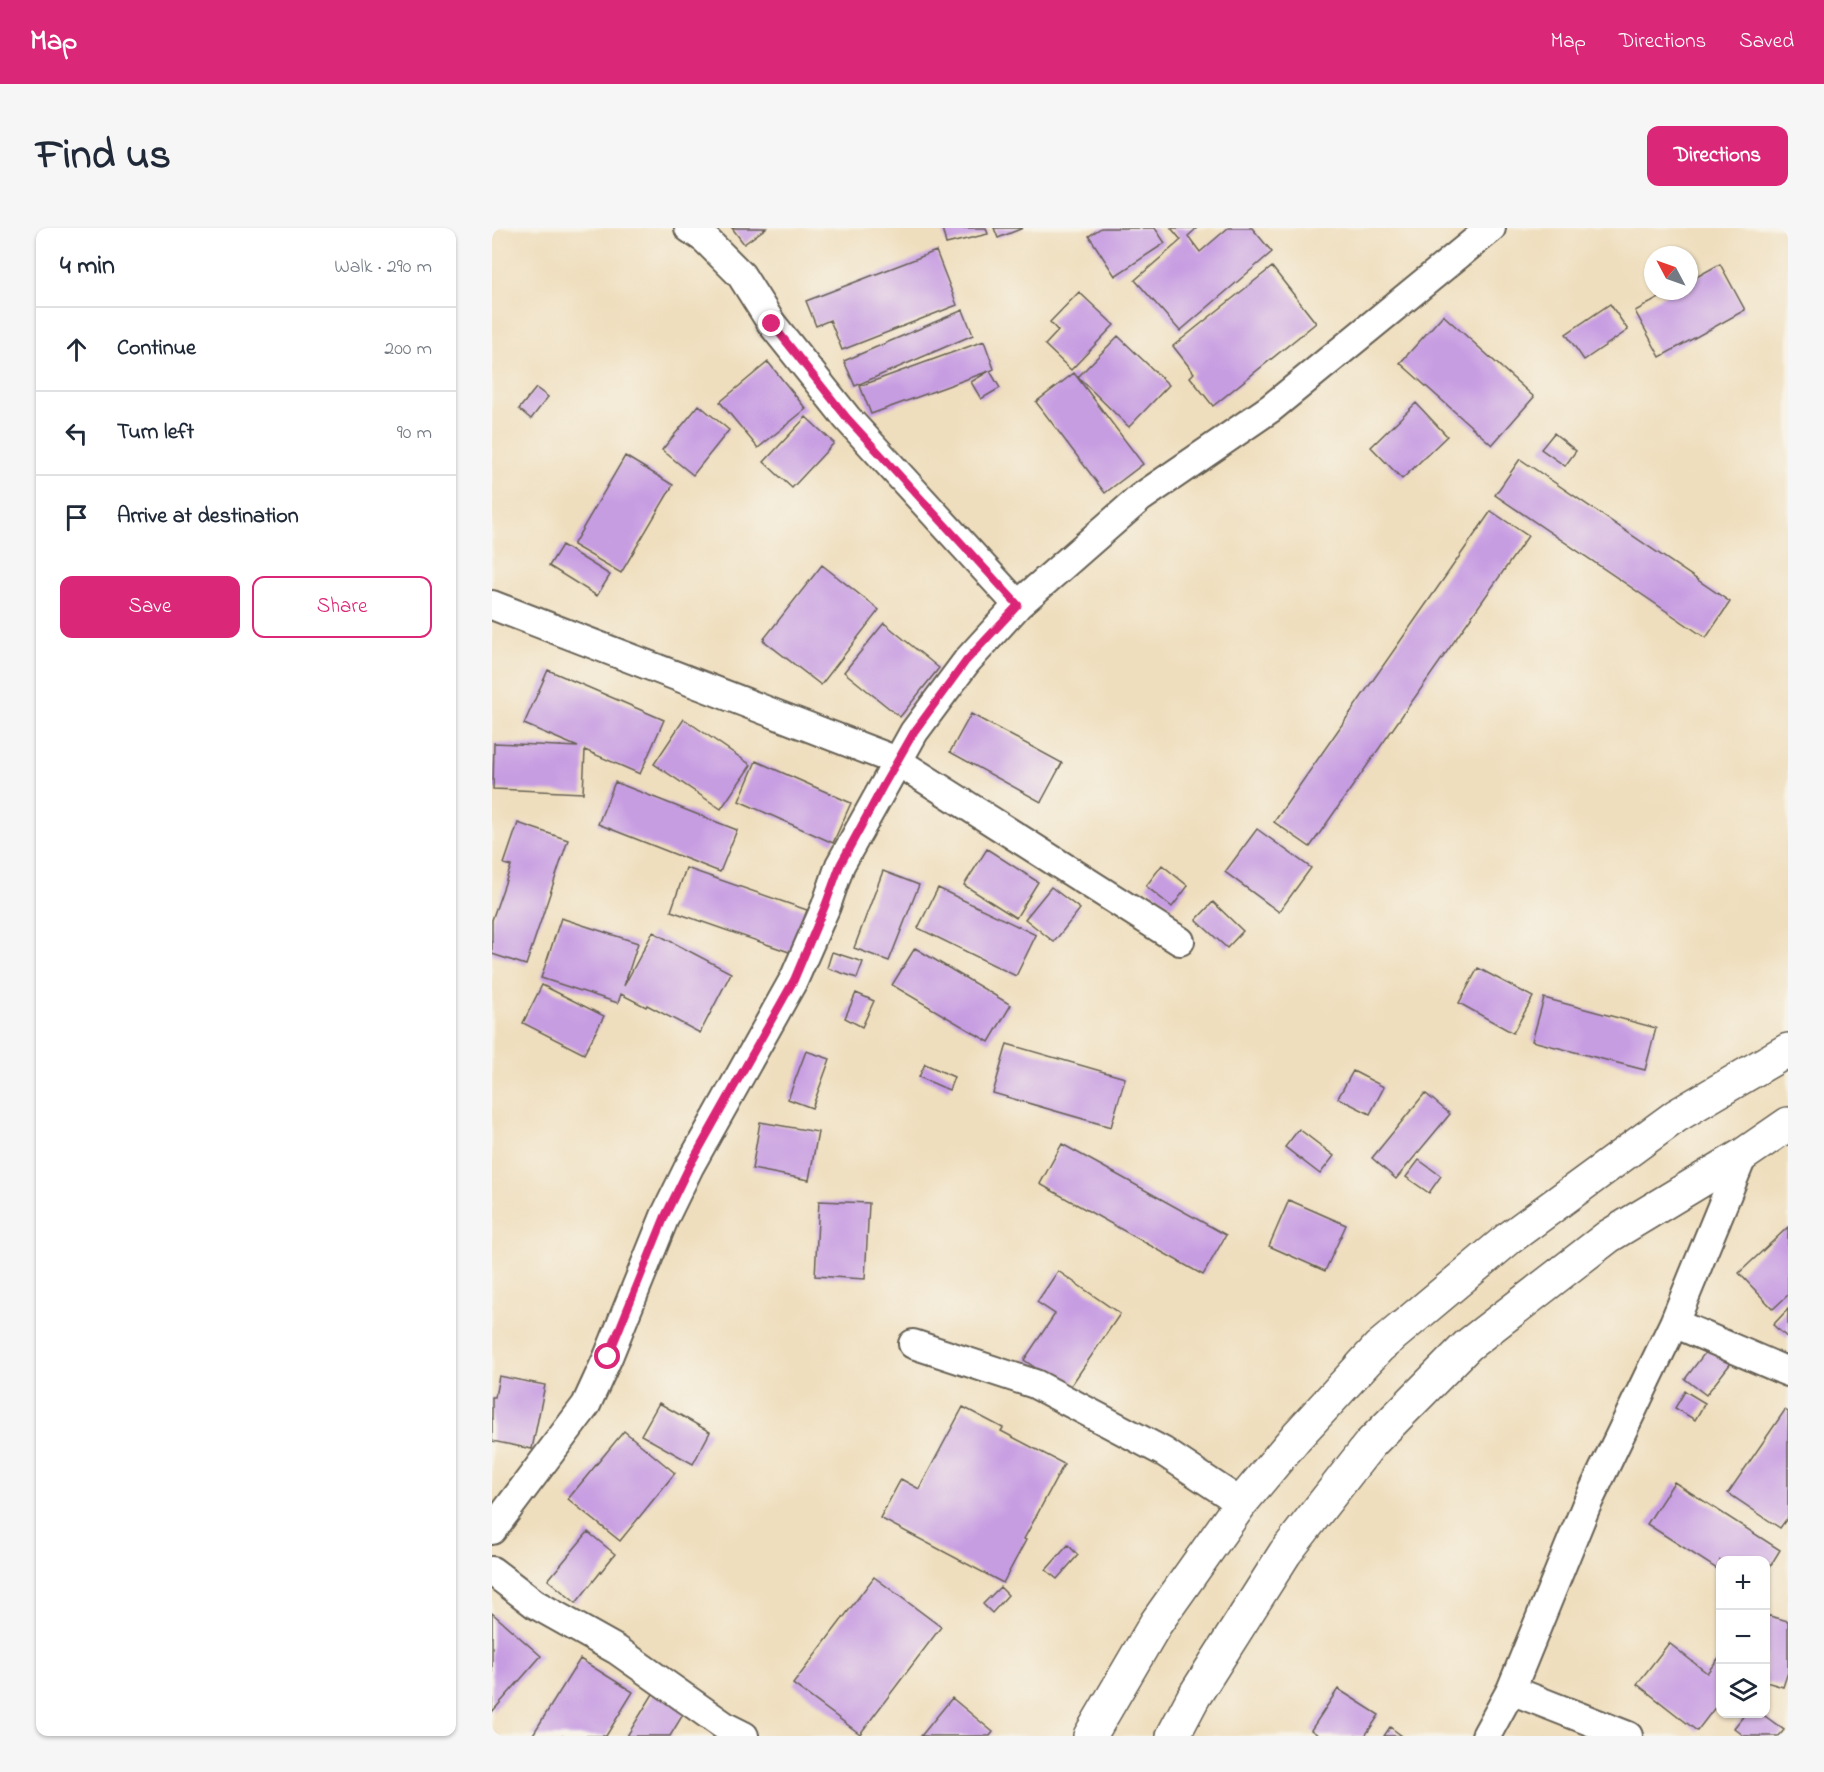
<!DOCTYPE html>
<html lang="en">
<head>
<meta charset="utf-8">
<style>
  :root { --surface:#fff; --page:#f6f6f7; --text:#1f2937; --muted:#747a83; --line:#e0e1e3; --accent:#db2777 }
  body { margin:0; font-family:"Indie Flower",sans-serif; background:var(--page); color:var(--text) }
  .controls { position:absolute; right:18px; bottom:18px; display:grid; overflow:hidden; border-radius:12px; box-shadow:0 2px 4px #0004 }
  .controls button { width:54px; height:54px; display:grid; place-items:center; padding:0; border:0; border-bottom:2px solid var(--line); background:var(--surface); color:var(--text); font:30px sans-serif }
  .compass { position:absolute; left:1152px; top:18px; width:54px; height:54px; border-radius:50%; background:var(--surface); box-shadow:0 2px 4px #0004; rotate:311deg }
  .stop { position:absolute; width:18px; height:18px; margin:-14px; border:4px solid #db2777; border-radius:50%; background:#fff }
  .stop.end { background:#db2777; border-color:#fff; box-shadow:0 2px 6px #0008 }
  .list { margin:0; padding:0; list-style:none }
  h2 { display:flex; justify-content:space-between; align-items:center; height:78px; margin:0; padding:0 24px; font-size:26px }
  h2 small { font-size:20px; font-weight:400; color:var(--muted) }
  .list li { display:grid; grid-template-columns:39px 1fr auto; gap:18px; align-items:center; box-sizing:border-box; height:84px; padding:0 24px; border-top:2px solid var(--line) }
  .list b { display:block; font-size:22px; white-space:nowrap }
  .list em { font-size:20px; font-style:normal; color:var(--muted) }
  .actions { display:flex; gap:12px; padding:18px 24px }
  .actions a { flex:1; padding:14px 0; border:2px solid var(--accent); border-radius:12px; text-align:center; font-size:21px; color:var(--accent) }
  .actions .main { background:var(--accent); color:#fff }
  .icon { flex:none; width:33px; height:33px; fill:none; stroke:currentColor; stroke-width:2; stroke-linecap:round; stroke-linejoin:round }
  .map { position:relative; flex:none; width:1296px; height:1508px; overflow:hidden; border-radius:12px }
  header { display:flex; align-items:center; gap:36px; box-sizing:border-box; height:84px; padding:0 30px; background:var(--accent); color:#fff }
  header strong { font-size:28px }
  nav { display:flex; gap:33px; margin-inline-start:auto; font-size:21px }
  .intro { display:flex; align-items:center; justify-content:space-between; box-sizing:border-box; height:144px; padding:0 36px }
  h1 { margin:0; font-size:42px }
  .button { padding:15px 27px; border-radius:12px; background:var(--accent); color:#fff; font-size:21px; font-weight:700 }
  main { display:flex; gap:36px; padding:0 36px }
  aside { flex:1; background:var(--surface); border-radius:12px; box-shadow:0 2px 4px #0004 }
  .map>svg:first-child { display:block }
</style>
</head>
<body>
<header>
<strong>Map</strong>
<nav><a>Map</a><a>Directions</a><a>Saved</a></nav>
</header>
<div class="intro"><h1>Find us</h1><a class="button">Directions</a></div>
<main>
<aside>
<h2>4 min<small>Walk · 290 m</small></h2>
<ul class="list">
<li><svg class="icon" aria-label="ahead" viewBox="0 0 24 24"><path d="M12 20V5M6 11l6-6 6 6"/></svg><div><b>Continue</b></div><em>200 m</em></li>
<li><svg class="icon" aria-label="left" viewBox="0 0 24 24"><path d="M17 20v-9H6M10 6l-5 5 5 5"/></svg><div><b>Turn left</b></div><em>90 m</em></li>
<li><svg class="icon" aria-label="arrive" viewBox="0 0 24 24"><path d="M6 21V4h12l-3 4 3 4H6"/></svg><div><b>Arrive at destination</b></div></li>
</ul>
<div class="actions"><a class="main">Save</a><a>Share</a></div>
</aside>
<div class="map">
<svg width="1296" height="1508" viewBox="0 0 1296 1508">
  <rect width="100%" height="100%" fill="#f7f3e8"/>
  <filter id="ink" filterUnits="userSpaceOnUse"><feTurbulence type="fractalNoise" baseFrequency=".0167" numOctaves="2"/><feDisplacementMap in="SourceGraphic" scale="12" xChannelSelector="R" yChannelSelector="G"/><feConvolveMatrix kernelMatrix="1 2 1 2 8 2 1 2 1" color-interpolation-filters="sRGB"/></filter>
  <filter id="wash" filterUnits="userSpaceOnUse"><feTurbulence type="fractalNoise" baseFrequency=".008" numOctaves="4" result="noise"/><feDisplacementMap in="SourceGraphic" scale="24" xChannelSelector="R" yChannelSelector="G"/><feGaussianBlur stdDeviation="1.35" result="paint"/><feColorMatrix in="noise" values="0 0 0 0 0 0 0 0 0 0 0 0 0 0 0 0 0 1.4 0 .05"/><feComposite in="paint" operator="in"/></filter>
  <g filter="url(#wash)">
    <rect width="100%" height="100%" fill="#efdebd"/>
    <g id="blocks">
      <path fill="#c79de2" d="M 240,0 L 274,0 L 252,16 Z
        M 450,0 L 494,0 L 496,6 L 454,16 Z
        M 502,0 L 531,0 L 506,10 Z
        M 609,0 L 663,0 L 673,15 L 623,48 L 597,8 Z
        M 679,0 L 705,0 L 696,8 L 708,24 L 736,0 L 760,0 L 780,24 L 688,103 L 643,52 L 689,12 Z
        M 444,23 L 465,77 L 350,122 L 338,92 L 324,98 L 314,73 Z
        M 1228,36 L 1253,82 L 1168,129 L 1143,83 L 1180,63 L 1197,63 L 1197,53 Z
        M 780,39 L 824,95 L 721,178 L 698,149 L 702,145 L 681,118 Z
        M 587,64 L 622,97 L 579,142 L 553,117 L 566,103 L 558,94 Z
        M 1118,76 L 1136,102 L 1092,132 L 1074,106 Z
        M 471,82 L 481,107 L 363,158 L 352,133 Z
        M 951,87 L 1042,169 L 1000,217 L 908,135 Z
        M 626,108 L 677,157 L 637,199 L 586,149 Z
        M 492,113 L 502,141 L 498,143 L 508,160 L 489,171 L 479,154 L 497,143 L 379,186 L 368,158 Z
        M 276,134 L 314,181 L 266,220 L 228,174 Z
        M 582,145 L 651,236 L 613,265 L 544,174 Z
        M 44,160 L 56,169 L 39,191 L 27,181 Z
        M 924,175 L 955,208 L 910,251 L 879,219 Z
        M 207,177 L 237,202 L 201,247 L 170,222 Z
        M 314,189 L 342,215 L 300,260 L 272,234 Z
        M 1062,205 L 1084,223 L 1073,238 L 1049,221 Z
        M 133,228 L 181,257 L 129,345 L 81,317 Z
        M 1028,231 L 1238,374 L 1214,410 L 1003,267 Z
        M 999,283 L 1036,308 L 818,619 L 782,594 Z
        M 70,317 L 118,347 L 105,368 L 57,338 Z
        M 330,337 L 387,382 L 329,457 L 271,412 Z
        M 392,395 L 447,440 L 408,489 L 352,444 Z
        M 56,442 L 172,492 L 148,546 L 93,522 L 91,565 L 1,561 L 2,515 L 86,519 L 32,496 Z
        M 479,486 L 570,535 L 549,574 L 458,524 Z
        M 192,491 L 259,537 L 229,581 L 162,536 Z
        M 264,533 L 359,575 L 341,615 L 247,573 Z
        M 123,554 L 245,602 L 228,644 L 106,596 Z
        M 26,595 L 76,612 L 34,737 L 0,726 L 0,692 L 19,638 L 12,636 Z
        M 765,601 L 819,640 L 787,684 L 733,644 Z
        M 495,621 L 546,654 L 524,690 L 472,657 Z
        M 670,637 L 696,658 L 680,679 L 654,658 Z
        M 194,640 L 315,682 L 300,725 L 179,683 Z
        M 391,643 L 427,657 L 397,733 L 362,720 Z
        M 559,659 L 588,681 L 562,714 L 533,691 Z
        M 446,660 L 544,707 L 524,748 L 426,700 Z
        M 721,674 L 751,703 L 735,720 L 704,692 Z
        M 69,690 L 146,715 L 132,758 L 161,704 L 239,745 L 208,805 L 155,777 L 154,779 L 129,766 L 126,775 L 49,750 Z
        M 423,720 L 519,777 L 497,814 L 400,757 Z
        M 340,724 L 371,734 L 365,750 L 335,740 Z
        M 986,740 L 1041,769 L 1021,805 L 967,775 Z
        M 50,757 L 112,788 L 92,826 L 31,795 Z
        M 364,765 L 382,773 L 370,799 L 353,790 Z
        M 1052,770 L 1164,800 L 1153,842 L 1040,813 Z
        M 515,816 L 633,850 L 619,899 L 501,865 Z
        M 314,823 L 338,831 L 320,880 L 296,871 Z
        M 433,836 L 462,849 L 457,862 L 427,849 Z
        M 861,843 L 892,859 L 878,886 L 846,870 Z
        M 933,865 L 958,886 L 904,951 L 880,930 Z
        M 268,894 L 326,904 L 317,952 L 260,941 Z
        M 807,901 L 842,928 L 828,946 L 793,919 Z
        M 570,916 L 734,1007 L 711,1047 L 548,956 Z
        M 927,932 L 949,948 L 937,965 L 914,949 Z
        M 797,972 L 854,997 L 833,1043 L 777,1018 Z
        M 327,973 L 377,975 L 373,1051 L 323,1048 Z
        M 1296,999 L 1296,1067 L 1281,1081 L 1247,1045 Z
        M 566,1043 L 628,1086 L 576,1162 L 532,1132 L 563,1086 L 545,1074 Z
        M 1296,1081 L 1296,1110 L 1281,1097 Z
        M 1218,1118 L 1239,1135 L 1214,1167 L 1193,1151 Z
        M 7,1148 L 53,1157 L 40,1221 L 0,1213 L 0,1169 L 3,1169 Z
        M 1193,1163 L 1213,1175 L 1203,1192 L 1183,1180 Z
        M 167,1175 L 218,1204 L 201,1236 L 149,1207 Z
        M 471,1179 L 511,1200 L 509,1203 L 572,1236 L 532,1311 L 534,1312 L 511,1355 L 388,1290 L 409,1251 L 427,1261 Z
        M 1293,1182 L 1296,1184 L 1296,1289 L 1288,1300 L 1236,1265 Z
        M 132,1203 L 183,1245 L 128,1313 L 76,1271 Z
        M 1182,1254 L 1288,1322 L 1274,1345 L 1274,1332 L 1228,1332 L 1228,1343 L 1155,1296 Z
        M 96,1304 L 123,1326 L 84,1375 L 56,1352 Z
        M 576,1317 L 586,1327 L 565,1351 L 554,1342 Z
        M 382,1349 L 449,1399 L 368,1506 L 301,1456 Z
        M 508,1359 L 516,1367 L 500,1385 L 491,1376 Z
        M 0,1385 L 49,1428 L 0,1484 Z
        M 1274,1387 L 1296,1393 L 1296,1444 L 1291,1459 L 1274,1454 Z
        M 1177,1415 L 1215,1445 L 1226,1431 L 1228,1433 L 1228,1473 L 1205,1503 L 1145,1456 Z
        M 88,1431 L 141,1464 L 114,1508 L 40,1508 Z
        M 164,1461 L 195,1480 L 178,1508 L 135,1508 Z
        M 846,1461 L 887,1487 L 873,1508 L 828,1508 L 819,1502 Z
        M 460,1470 L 501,1504 L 498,1508 L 429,1508 Z
        M 1253,1486 L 1270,1486 L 1292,1502 L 1287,1508 L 1252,1508 L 1242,1500 Z
        M 898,1499 L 910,1508 L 892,1508 Z"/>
    </g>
  </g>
  <g filter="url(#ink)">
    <use href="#blocks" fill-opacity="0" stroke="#666054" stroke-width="1.5"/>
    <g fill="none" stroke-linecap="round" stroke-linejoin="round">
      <defs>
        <path id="minor" d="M 197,0 L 213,11 L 249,47 L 280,96 L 355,190 L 526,377
          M 0,377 L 405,533 L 688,713
          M 1182,1095 L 1296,1144
          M 421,1116 L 543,1156 L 672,1224 L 749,1275
          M 0,1302 L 94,1177 L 116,1129 L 173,988 L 197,939 L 302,751 L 334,678 L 348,637 L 422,504 L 475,433 L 526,377 L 648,270 L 779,180 L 999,0
          M 0,1343 L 43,1376 L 125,1422 L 234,1499 L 252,1508
          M 1019,1462 L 1136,1508
          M 994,1508 L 1019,1462 L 1094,1278 L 1182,1095 L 1251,927"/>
        <path id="major" d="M 598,1508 L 664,1395 L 749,1275 L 805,1208 L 887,1119 L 1016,1011 L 1184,888 L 1296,822
          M 681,1508 L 701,1470 L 793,1325 L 878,1216 L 976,1117 L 1117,1008 L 1251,927 L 1296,896"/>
      </defs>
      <use href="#minor" stroke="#666054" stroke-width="32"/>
      <use href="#major" stroke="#666054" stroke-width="36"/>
      <use href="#minor" stroke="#fff" stroke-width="28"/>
      <use href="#major" stroke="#fff" stroke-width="33"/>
    </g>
  </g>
  <g fill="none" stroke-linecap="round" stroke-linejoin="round" filter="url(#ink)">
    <path stroke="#db2777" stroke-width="8" d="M 116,1129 L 173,988 L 197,939 L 302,752 L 333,678 L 348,637 L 391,558 L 422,504 L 474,433 L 526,377 L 355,190 L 280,96"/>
  </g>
</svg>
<div class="controls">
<button>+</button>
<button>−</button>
<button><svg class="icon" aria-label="layers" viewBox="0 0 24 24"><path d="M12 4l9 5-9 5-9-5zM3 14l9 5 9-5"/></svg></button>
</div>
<svg class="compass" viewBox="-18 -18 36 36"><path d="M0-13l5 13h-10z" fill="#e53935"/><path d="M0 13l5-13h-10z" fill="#747a83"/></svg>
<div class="stop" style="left:116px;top:1129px"></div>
<div class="stop end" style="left:280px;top:96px"></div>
</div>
</main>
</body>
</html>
